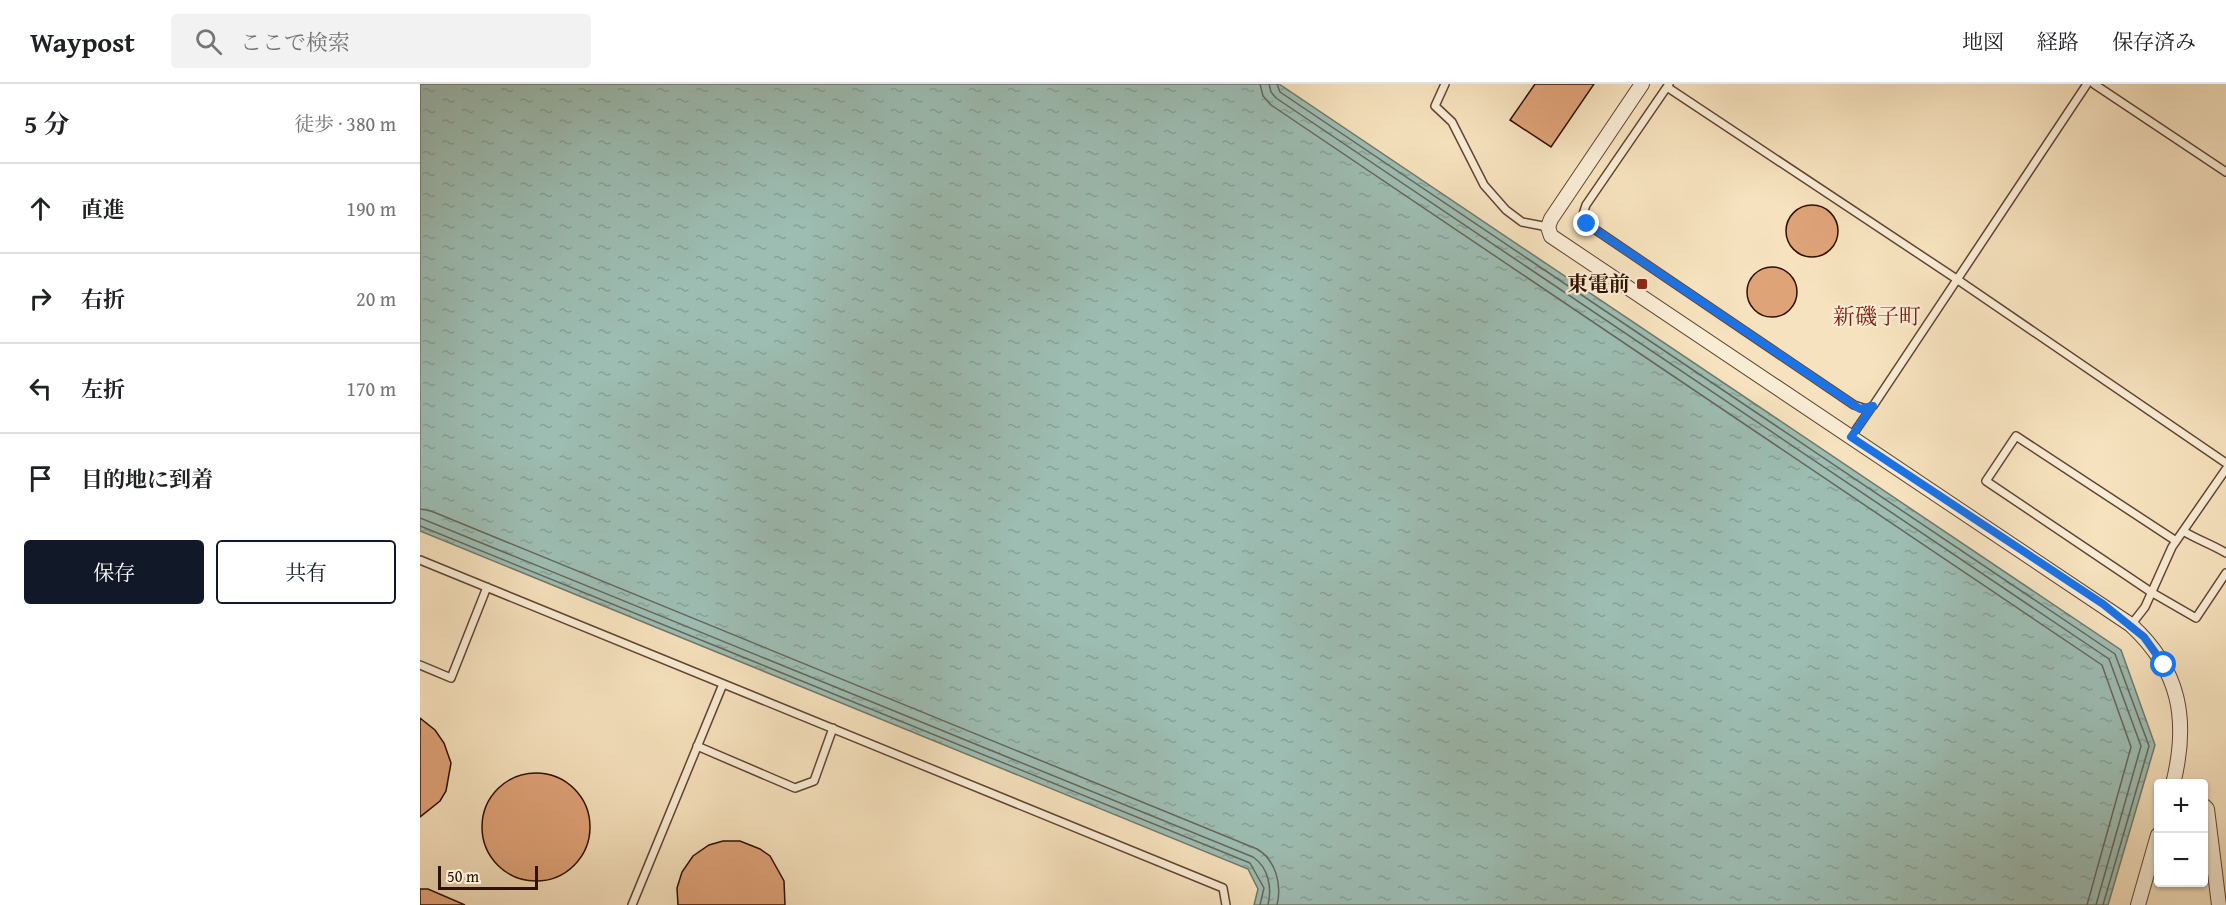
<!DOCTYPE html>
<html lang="ja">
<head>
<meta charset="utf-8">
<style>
  :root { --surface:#fff; --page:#f2f2f2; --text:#202124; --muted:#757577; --line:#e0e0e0; --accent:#111827 }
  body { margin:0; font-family:"Gentium Book Plus","Noto Serif JP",serif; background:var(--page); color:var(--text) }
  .controls { position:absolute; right:18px; bottom:18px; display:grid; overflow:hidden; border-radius:6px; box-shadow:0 2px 4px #0004 }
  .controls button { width:54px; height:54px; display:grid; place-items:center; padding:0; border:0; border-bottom:2px solid var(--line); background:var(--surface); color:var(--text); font:30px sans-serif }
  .scale { position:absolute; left:18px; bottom:15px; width:100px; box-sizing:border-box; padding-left:6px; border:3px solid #301000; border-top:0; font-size:16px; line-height:21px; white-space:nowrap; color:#301000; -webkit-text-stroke:4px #f9ecd5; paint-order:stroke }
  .stop { position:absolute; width:18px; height:18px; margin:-14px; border:4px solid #1a73e8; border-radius:50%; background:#fff }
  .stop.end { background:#1a73e8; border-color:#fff; box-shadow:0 2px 6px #0008 }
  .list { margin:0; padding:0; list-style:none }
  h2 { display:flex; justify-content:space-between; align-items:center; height:78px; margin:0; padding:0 24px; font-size:26px }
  h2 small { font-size:20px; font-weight:400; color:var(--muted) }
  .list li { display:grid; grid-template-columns:39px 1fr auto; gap:18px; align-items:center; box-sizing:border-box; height:90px; padding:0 24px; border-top:2px solid var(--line) }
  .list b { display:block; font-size:22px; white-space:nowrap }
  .list em { font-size:20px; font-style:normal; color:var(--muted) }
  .actions { display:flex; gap:12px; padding:18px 24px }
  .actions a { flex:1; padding:14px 0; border:2px solid var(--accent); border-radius:6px; text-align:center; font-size:21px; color:var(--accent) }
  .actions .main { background:var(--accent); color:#fff }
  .icon { flex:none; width:33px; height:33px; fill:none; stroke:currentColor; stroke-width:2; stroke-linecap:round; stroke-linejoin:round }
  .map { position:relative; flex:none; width:1806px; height:821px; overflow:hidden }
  header { display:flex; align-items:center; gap:36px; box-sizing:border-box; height:84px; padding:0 30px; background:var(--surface); border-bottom:2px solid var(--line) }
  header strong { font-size:28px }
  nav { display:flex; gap:33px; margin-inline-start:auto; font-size:21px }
  .search { width:420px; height:54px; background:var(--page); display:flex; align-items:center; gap:15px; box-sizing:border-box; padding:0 21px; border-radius:6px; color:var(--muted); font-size:22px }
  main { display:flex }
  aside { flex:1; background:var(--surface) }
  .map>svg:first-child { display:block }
</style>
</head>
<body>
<header>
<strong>Waypost</strong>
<div class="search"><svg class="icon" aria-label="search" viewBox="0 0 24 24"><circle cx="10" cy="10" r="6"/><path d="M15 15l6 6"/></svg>ここで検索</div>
<nav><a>地図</a><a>経路</a><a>保存済み</a></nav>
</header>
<main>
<aside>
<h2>5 分<small>徒歩 · 380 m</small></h2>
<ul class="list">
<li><svg class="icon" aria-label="ahead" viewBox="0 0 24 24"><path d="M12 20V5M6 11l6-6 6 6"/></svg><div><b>直進</b></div><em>190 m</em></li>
<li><svg class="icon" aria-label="right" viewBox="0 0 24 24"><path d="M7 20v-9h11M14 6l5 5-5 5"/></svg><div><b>右折</b></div><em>20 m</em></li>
<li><svg class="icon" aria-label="left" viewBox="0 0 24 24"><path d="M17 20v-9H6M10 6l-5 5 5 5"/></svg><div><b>左折</b></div><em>170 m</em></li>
<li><svg class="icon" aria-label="arrive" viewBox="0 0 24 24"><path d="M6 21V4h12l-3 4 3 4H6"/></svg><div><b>目的地に到着</b></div></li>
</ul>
<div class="actions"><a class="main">保存</a><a>共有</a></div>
</aside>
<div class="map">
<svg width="1806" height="821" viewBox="0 0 1806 821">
  <defs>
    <pattern id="water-ripples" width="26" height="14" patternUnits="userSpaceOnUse" patternTransform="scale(1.5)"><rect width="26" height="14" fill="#9dbdb3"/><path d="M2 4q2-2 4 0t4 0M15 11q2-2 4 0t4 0" fill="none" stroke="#88a198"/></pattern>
  </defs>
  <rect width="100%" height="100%" fill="#f6e2be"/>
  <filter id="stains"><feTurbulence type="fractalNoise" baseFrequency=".00333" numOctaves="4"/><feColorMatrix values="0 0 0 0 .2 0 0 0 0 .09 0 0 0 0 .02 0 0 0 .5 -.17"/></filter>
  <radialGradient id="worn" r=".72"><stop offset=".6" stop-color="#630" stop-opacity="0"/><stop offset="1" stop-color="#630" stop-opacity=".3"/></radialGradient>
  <path fill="url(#water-ripples)" stroke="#71786b" stroke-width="1.5" d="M 0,0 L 859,0 L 1701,566 L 1735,661 L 1688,821 L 834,821 L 838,805 L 828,785 L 0,447 Z"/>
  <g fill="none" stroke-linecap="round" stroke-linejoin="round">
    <path stroke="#66665a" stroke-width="1.5" d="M 840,0 L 843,12 L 851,21 L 1682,581 L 1711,663 L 1667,821
      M 849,0 L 851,8 L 856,14 L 1689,575 L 1721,662 L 1676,821
      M 857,0 L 860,8 L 1695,570 L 1729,662 L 1683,821
      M 0,425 L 11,427 L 837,765 C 856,776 862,801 857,821
      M 0,434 L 833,773 C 849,784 852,804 848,821
      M 0,442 L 830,779 L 844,804 L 840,821"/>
  </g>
  <path fill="#dfa378" stroke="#301000" stroke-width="1.5" d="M 1115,0 L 1174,0 L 1131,63 L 1090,36 Z
    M1366 147a26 26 0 1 1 52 0a26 26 0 1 1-52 0Z
    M1327 208a25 25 0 1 1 50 0a25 25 0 1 1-50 0Z
    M 0,634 L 15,646 L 24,659 L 31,679 L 26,707 L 20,717 L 0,733 Z
    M62 743a54 54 0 1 1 108 0a54 54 0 1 1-108 0Z
    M 303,757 L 320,757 L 340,765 L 350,772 L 364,797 L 365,821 L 258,821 L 257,804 L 262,788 L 273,772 L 289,761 Z
    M 0,805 L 8,805 L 45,821 L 0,821 Z"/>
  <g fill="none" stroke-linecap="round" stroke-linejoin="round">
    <defs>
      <path id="service" d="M 1025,0 L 1015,22 L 1032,38 L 1064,101 L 1086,126 L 1102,138 L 1128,143
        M 1249,0 L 1166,121 L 1163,130 L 1167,140 L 1434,321 L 1446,325 L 1453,322 L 1667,0
        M 1674,0 L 1806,88
        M 1247,3 L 1538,196 L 1806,379
        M 1431,353 L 1451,324
        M 1763,447 C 1778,456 1791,460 1806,469
        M 1756,457 L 1596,352 L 1566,397 L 1731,508 L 1776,534 L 1806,489
        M 0,476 L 803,804 L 806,821
        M 1711,541 L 1725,523 L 1752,463 L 1806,385
        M 0,581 L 31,594 L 67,503
        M 277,662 L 375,704 L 394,697 L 413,644
        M 212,821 L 303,600"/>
      <path id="minor" d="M 1222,0 L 1131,135 L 1128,143 L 1131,152 L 1711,541 C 1760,586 1769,636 1753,700
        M 1784,722 L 1787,725 L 1799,821
        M 1718,821 L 1738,751"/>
    </defs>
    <use href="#service" stroke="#624430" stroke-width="10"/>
    <use href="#minor" stroke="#624430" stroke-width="16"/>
    <use href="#service" stroke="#f9ecd5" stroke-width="7"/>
    <use href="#minor" stroke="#f9ecd5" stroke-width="14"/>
  </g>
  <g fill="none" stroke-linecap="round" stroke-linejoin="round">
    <path stroke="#1a73e8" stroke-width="8" d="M 1167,140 L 1440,325 L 1453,322 L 1431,353 L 1683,520 L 1724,553 L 1744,581"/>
  </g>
  <rect fill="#8f2418" stroke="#f9ecd5" stroke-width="2" x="1216" y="194" width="12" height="12" rx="3"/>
  <g text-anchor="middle" stroke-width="4.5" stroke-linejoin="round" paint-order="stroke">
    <g font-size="21" font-weight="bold" fill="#301000" stroke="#f9ecd5" text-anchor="end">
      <text x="1210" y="207">東電前</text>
    </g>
    <g font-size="22" fill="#7a1f14" stroke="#f9ecd5">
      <text x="1457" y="240">新磯子町</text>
    </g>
  </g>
  <rect width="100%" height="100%" filter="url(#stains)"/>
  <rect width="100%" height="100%" fill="url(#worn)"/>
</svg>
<div class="controls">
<button>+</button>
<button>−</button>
</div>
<div class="scale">50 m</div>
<div class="stop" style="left:1744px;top:581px"></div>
<div class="stop end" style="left:1167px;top:140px"></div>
</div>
</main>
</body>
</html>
